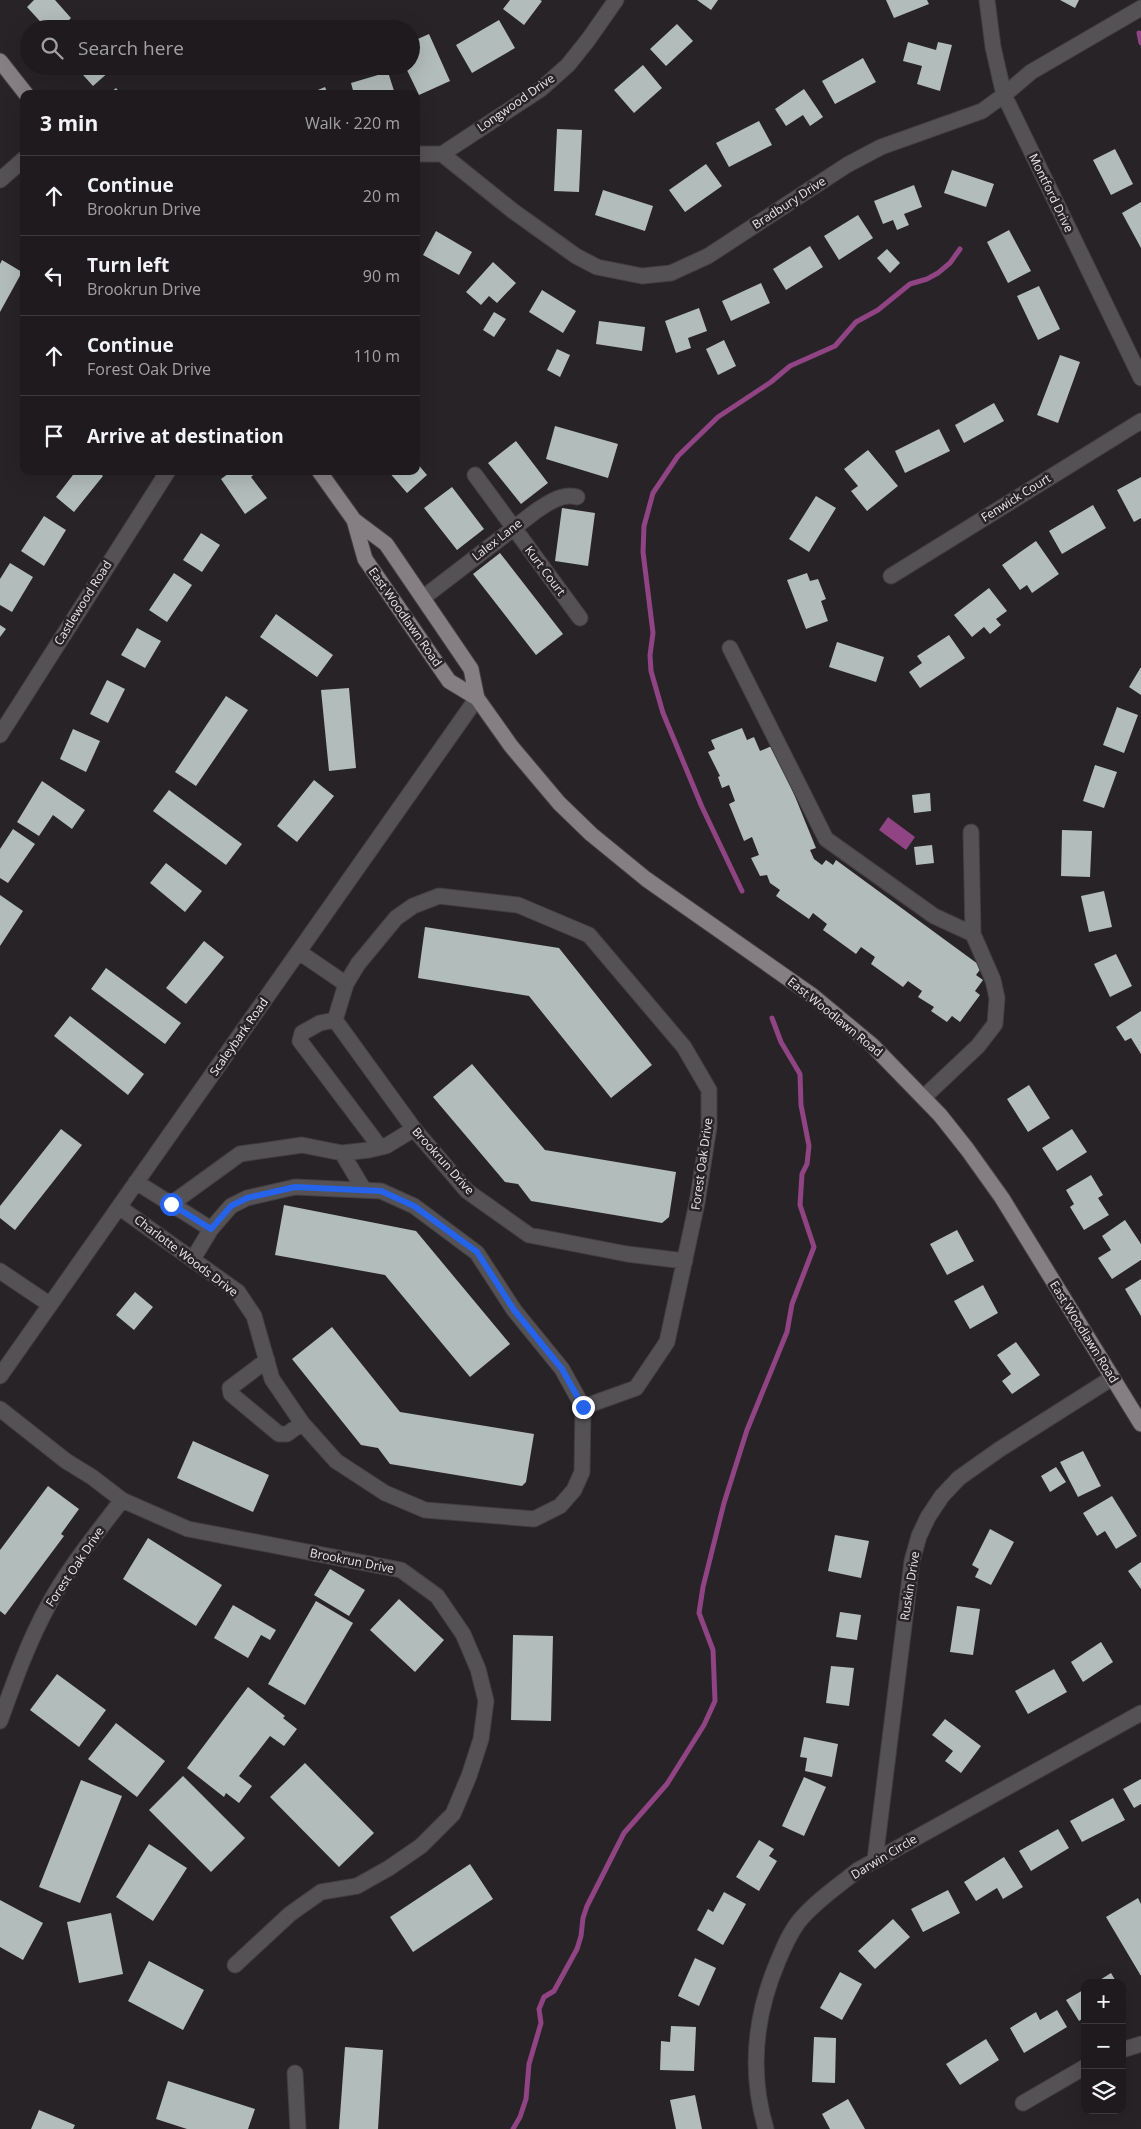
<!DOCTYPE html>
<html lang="en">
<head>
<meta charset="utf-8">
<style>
  :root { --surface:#1e1a1d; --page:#2b272a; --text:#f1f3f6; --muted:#a1a1a4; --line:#3c383b }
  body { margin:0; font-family:"Open Sans",sans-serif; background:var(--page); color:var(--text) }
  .controls { position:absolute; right:15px; bottom:15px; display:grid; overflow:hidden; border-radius:10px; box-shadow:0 5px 20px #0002 }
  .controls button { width:45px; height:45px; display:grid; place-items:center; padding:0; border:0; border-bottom:1px solid var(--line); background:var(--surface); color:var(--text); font:25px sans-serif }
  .stop { position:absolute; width:15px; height:15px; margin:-11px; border:4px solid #2563eb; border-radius:50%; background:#fff }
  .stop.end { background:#2563eb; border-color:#fff; box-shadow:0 1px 5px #0008 }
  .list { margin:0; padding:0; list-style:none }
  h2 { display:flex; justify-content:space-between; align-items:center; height:65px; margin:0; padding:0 20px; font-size:21px }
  h2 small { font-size:16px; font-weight:400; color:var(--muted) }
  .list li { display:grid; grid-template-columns:32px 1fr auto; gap:15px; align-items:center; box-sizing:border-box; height:80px; padding:0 20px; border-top:1px solid var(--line) }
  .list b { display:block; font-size:19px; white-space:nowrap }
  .list p { margin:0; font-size:16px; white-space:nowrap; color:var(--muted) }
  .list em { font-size:16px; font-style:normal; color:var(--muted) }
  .icon { flex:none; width:28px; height:28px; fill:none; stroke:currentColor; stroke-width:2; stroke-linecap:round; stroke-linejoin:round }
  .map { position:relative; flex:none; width:1141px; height:2129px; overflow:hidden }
  .search { position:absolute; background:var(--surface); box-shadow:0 5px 20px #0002; left:20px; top:20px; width:400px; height:55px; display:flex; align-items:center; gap:12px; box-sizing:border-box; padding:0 18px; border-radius:28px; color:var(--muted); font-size:19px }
  .panel { position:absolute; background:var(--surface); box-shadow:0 5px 20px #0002; left:20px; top:90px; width:400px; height:385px; border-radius:10px }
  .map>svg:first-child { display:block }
</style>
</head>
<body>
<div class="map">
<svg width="1141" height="2129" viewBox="0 0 1141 2129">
  <rect width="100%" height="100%" fill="#282327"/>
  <path fill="#904483" d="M 888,817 L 915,837 L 906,850 L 879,830 Z"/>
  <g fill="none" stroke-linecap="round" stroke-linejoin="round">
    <path stroke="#904483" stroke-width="5" d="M 1139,33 L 1141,43
      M 742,891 L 702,807 L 663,713 L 651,671 L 650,655 L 653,633 L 643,552 L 644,526 L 653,493 L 678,456 L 718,417 L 771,382 L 790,366 L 835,346 L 856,322 L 878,310 L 910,284 L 927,279 L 938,273 L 950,263 L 960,249
      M 513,2129 L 520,2117 L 526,2099 L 529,2064 L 541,2023 L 539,2009 L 544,1997 L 554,1991 L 577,1949 L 581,1936 L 583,1918 L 587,1906 L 624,1833 L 667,1784 L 704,1725 L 715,1701 L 713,1650 L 699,1613 L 703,1587 L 724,1503 L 747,1430 L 787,1332 L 792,1304 L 814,1247 L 800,1205 L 802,1174 L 807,1164 L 809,1146 L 801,1105 L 800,1074 L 781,1042 L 772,1018"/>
  </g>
  <path fill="#b2bcbb" d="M 34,0 L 55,0 L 71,18 L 60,29 L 47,29 L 27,7 Z
    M 510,0 L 540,0 L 542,1 L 524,25 L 503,9 Z
    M 697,0 L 718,0 L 711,10 Z
    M 886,0 L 927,0 L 929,4 L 894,18 Z
    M 1060,0 L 1079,0 L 1075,8 Z
    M 499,20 L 515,48 L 472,73 L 456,45 Z
    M 677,24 L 693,41 L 666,66 L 650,49 Z
    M 429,34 L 450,81 L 419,95 L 405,66 L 411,66 L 411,42 Z
    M 908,42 L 936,50 L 938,42 L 952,45 L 940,91 L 917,84 L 922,66 L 903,61 Z
    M 863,58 L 876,82 L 835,104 L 822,81 Z
    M 643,65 L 662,88 L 634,113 L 614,90 Z
    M 75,66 L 106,66 L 110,71 L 93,86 Z
    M 388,72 L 395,94 L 354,94 L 351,83 Z
    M 325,87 L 328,94 L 308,94 Z
    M 116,88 L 121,94 L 109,94 Z
    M 804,89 L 823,117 L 810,126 L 803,115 L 786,126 L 775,109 Z
    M 759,121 L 772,145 L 729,167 L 716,143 Z
    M 557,129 L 582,130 L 579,192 L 554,191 Z
    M 1115,149 L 1133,184 L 1111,195 L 1093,160 Z
    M 706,164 L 722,186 L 685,212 L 669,190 Z
    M 952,170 L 994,184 L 986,207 L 944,193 Z
    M 914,185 L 922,207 L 904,214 L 909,225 L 897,230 L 893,220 L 883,224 L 874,201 Z
    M 603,190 L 653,206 L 645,231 L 595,215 Z
    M 1141,202 L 1141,248 L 1122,213 Z
    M 858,215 L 873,238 L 839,260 L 824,236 Z
    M 1009,230 L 1031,271 L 1008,283 L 987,242 Z
    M 436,231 L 472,252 L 459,275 L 423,255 Z
    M 810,246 L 823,267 L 786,290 L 773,269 Z
    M 887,249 L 900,263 L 890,273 L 877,258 Z
    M 2,260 L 22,272 L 0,312 L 0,264 Z
    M 493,262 L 516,283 L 497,303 L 489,296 L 481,305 L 466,292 Z
    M 761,283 L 770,303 L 731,321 L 722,301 Z
    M 1039,286 L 1060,329 L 1038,340 L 1017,296 Z
    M 542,290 L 576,311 L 563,333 L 529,312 Z
    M 699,308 L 707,331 L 688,338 L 691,348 L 676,353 L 665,321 Z
    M 494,312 L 506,319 L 494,337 L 483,330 Z
    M 599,321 L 645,327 L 642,351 L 596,344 Z
    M 724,340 L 736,366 L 718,375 L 706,349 Z
    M 557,349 L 570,355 L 560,377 L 547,370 Z
    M 1060,355 L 1080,362 L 1058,423 L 1037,415 Z
    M 994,403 L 1004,421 L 964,443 L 955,425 Z
    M 555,426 L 618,444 L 608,478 L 546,459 Z
    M 939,429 L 950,451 L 905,473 L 895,451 Z
    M 516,441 L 548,483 L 521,504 L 488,463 Z
    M 868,450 L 898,486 L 867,511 L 851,491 L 858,486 L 844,469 Z
    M 416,462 L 427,475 L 407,493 L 388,471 L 416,471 Z
    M 76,471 L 97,471 L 103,476 L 74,512 L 56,497 Z
    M 232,471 L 258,471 L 251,477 L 267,498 L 245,514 L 221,479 Z
    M 1141,477 L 1141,518 L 1134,522 L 1117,490 Z
    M 452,487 L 484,529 L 457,550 L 424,508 Z
    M 816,496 L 836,508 L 809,552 L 789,539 Z
    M 1093,505 L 1106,528 L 1062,554 L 1049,531 Z
    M 562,508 L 595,513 L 588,566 L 555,561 Z
    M 44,516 L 66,530 L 44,566 L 21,551 Z
    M 201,533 L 220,545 L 202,572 L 183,560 Z
    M 1036,541 L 1059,574 L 1032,593 L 1027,585 L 1020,590 L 1002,565 Z
    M 500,553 L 563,634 L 536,655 L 473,574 Z
    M 10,563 L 33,577 L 12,612 L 0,605 L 0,579 Z
    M 174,573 L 192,585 L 167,622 L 149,610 Z
    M 807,573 L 810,581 L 818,579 L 826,599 L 821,601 L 828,621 L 806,629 L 787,580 Z
    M 989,588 L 1007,611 L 996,619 L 1001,625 L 990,634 L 984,627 L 972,637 L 954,615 Z
    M 276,614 L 333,655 L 317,677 L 260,637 Z
    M 0,625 L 6,629 L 0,637 Z
    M 137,628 L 161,641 L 145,668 L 121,655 Z
    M 949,635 L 965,658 L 920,688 L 909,672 L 922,663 L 917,656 Z
    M 837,642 L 884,657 L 876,682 L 829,667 Z
    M 1141,667 L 1141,695 L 1129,687 Z
    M 107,680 L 125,689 L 108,723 L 90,714 Z
    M 349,688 L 356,768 L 329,771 L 321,690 Z
    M 226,696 L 248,710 L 196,786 L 175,772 Z
    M 1117,707 L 1138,715 L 1124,753 L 1103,745 Z
    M 742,728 L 747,740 L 754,737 L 760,751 L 774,745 L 816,848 L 810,850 L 814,859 L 822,865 L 826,860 L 833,865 L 836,860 L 982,967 L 976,975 L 983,980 L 975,991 L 980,995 L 960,1022 L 952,1016 L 947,1022 L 931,1011 L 934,1007 L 918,997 L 922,991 L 908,981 L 903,987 L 871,964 L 875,957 L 861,947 L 856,954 L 823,930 L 827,924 L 813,913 L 809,919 L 776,896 L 780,890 L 770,883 L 767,875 L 760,876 L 751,858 L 759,855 L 752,837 L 744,841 L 729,804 L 735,801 L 729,785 L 722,788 L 718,777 L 720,776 L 708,752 L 715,749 L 711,740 Z
    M 73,729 L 100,741 L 86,772 L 60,759 Z
    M 1095,765 L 1117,772 L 1104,808 L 1083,801 Z
    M 314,780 L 334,796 L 297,842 L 277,826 Z
    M 42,781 L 85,810 L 72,829 L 53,815 L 39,836 L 17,822 Z
    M 169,790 L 242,844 L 226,865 L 153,811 Z
    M 930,793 L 931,811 L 914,813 L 912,795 Z
    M 13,829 L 35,844 L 8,883 L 0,878 L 0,849 Z
    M 1062,830 L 1092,831 L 1090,877 L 1061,876 Z
    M 932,845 L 934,863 L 916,865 L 914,847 Z
    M 166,863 L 202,891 L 185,912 L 150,883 Z
    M 1104,891 L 1112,927 L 1089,932 L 1081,896 Z
    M 0,895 L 23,911 L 0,946 Z
    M 425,927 L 559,948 L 652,1065 L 611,1098 L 529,996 L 418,978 Z
    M 204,941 L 224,957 L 186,1004 L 166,988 Z
    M 1116,954 L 1132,986 L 1110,997 L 1094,964 Z
    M 106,968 L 181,1023 L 165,1044 L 91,989 Z
    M 1141,1011 L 1141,1054 L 1131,1038 L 1125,1041 L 1116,1027 Z
    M 70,1016 L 144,1074 L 128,1095 L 54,1036 Z
    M 472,1064 L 545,1150 L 676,1172 L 669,1217 L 662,1223 L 531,1201 L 518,1184 L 505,1182 L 433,1097 Z
    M 1029,1085 L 1050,1118 L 1028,1132 L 1007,1099 Z
    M 61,1129 L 82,1145 L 15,1230 L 0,1218 L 0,1206 Z
    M 1072,1129 L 1087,1152 L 1057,1171 L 1042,1148 Z
    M 1091,1175 L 1103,1195 L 1098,1198 L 1109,1215 L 1084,1230 L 1070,1207 L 1074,1204 L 1066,1190 Z
    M 284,1205 L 416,1231 L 510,1344 L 470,1377 L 385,1275 L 275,1255 Z
    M 1125,1220 L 1141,1244 L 1141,1260 L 1112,1279 L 1098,1258 L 1111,1250 L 1102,1236 Z
    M 957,1230 L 974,1261 L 947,1275 L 930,1244 Z
    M 1141,1279 L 1141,1316 L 1125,1289 Z
    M 983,1285 L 998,1313 L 970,1329 L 954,1301 Z
    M 135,1292 L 153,1307 L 134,1330 L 116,1315 Z
    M 332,1327 L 400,1412 L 534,1434 L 526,1482 L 522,1486 L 390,1464 L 378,1448 L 361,1445 L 292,1359 Z
    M 1016,1342 L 1040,1375 L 1012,1394 L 1002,1381 L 1011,1374 L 997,1355 Z
    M 193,1441 L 269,1475 L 253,1512 L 177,1478 Z
    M 1083,1451 L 1101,1486 L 1078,1497 L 1060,1462 Z
    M 1056,1467 L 1066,1482 L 1050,1492 L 1041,1476 Z
    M 48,1486 L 79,1509 L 61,1534 L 64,1536 L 5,1615 L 0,1611 L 0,1550 Z
    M 1112,1496 L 1137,1536 L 1116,1549 L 1105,1531 L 1097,1536 L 1083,1513 Z
    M 990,1529 L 1014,1542 L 991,1585 L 975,1577 L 979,1569 L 972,1565 Z
    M 835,1535 L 869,1541 L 861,1578 L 828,1571 Z
    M 148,1538 L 222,1585 L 196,1626 L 123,1579 Z
    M 1141,1562 L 1141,1589 L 1128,1571 Z
    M 330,1569 L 365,1590 L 349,1616 L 314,1595 Z
    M 399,1599 L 444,1640 L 415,1672 L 370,1630 Z
    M 316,1601 L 353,1623 L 305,1705 L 268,1684 Z
    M 233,1605 L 276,1630 L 270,1640 L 261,1635 L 248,1658 L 214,1638 Z
    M 957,1606 L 980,1609 L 973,1655 L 950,1652 Z
    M 840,1612 L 861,1615 L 857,1640 L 836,1637 Z
    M 513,1635 L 553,1636 L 551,1721 L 511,1720 Z
    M 1101,1642 L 1113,1662 L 1083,1682 L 1071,1662 Z
    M 831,1666 L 854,1668 L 849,1706 L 826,1703 Z
    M 1054,1669 L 1067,1692 L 1028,1714 L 1015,1691 Z
    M 57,1674 L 106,1710 L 79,1747 L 30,1710 Z
    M 248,1687 L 285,1716 L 283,1718 L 297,1729 L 284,1746 L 270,1736 L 239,1776 L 252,1786 L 239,1803 L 226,1793 L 224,1797 L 187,1768 Z
    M 945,1719 L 981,1746 L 961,1773 L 945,1761 L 953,1751 L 932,1735 Z
    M 116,1723 L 165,1761 L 137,1797 L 88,1759 Z
    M 804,1737 L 838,1744 L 832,1777 L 805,1771 L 807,1758 L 800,1757 Z
    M 305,1763 L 374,1833 L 339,1867 L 270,1797 Z
    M 183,1776 L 245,1838 L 211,1872 L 149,1810 Z
    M 804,1777 L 826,1787 L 804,1836 L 782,1826 Z
    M 1141,1779 L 1141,1804 L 1134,1808 L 1123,1789 Z
    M 81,1780 L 122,1796 L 80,1903 L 39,1887 Z
    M 1113,1798 L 1125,1820 L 1082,1842 L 1070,1821 Z
    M 1058,1829 L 1069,1848 L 1031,1871 L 1019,1851 Z
    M 759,1840 L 774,1849 L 769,1856 L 777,1861 L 759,1891 L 736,1877 Z
    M 149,1844 L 187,1868 L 153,1921 L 116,1897 Z
    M 1004,1857 L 1023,1887 L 1003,1899 L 997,1888 L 976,1901 L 964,1882 Z
    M 470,1864 L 493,1899 L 413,1952 L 390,1917 Z
    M 948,1890 L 960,1913 L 923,1932 L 911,1909 Z
    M 724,1892 L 746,1904 L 723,1945 L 697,1930 L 708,1909 L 713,1912 Z
    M 1138,1898 L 1141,1904 L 1141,1976 L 1106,1917 Z
    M 0,1900 L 43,1923 L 23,1960 L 0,1947 Z
    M 111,1913 L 123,1974 L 79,1983 L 67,1922 Z
    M 893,1919 L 910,1937 L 875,1969 L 858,1951 Z
    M 695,1958 L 716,1968 L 699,2006 L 678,1996 Z
    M 149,1961 L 204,1990 L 183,2030 L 128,2001 Z
    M 840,1972 L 862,1984 L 842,2020 L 820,2008 Z
    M 1111,1973 L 1117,1983 L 1095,1983 Z
    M 1085,1989 L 1085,2017 L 1079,2021 L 1066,2000 Z
    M 1057,2010 L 1067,2027 L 1024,2053 L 1010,2028 L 1036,2012 L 1040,2020 Z
    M 671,2026 L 696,2027 L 694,2071 L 660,2070 L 661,2041 L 670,2042 Z
    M 814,2037 L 836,2038 L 835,2083 L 812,2082 Z
    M 986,2039 L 999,2060 L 960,2085 L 946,2064 Z
    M 345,2047 L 383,2050 L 378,2129 L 339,2129 Z
    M 168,2081 L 255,2109 L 248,2129 L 187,2129 L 156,2119 Z
    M 695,2095 L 702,2129 L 676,2129 L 670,2100 Z
    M 848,2099 L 865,2129 L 830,2129 L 822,2114 Z
    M 39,2110 L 75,2125 L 73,2129 L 31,2129 Z"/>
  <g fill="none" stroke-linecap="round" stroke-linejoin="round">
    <defs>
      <path id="minor" d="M 987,0 L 993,47 L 1004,95 L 1141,378
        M 416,154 L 442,154 L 541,89 L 568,65 L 588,40 L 616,0
        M 442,154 L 513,211 L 576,256 L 597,267 L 642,276 L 671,273 L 708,256 L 847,165 L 881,147 L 982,111 L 1004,95 L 1031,72 L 1141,8
        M 0,180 L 24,159
        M 475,475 L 580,618
        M 891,576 L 1141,421
        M 424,597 L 536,511 C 548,503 562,493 577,497
        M 730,648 L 826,839 L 934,916 L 973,934 L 993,980 L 997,998 L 995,1024 L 978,1046 L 924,1097
        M 0,735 L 168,471
        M 971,832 L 973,934
        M 299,952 L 346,984 L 335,1020 L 414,1129 L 467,1191 L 529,1235 L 627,1254 L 685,1261
        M 335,1020 L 320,1023 L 302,1033 L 300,1041 L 380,1147
        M 342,1153 L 364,1190
        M 136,1182 L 211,1229
        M 171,1204 L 240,1154 L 302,1145 L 342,1153 L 369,1150 L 386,1146 L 414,1129
        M 119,1207 L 238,1292 L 254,1316 L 272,1379 L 302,1423 L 336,1461 L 385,1493 L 425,1510 L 534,1519 L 560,1506 L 574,1490 L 582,1472 L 583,1407
        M 193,1259 L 211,1229 L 231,1206 L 247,1198 L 295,1187 L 381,1191 L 414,1206 L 477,1253 L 514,1310 L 562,1369 L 583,1407 L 636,1388 L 667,1342 L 697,1203 L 709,1127 L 709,1090 L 684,1047 L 589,935 L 518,905 L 439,896 L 413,906 L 396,918 L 358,964 L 346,984
        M 0,1271 L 49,1304
        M 267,1360 L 230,1388 L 231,1394 L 279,1434 L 287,1434 L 302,1423
        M 0,1376 L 477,698
        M 0,1409 L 66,1461 L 92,1477 L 122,1500 L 188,1529 L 401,1570 L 437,1596 L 463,1634 L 478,1669 L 486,1701 L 481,1739 L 469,1776 L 453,1814 L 421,1846 L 389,1868 L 357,1886 L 321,1892 L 290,1914 L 235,1965
        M 0,1721 C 14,1682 29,1640 49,1604 C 69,1567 97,1533 122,1500
        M 875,1860 L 912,1561 L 919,1536 L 928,1517 L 942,1496 L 959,1478 L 1000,1449 L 1112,1378
        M 1122,2050 L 1141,2044
        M 295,2073 L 298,2129
        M 1023,2103 L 1085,2067
        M 766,2129 C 749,2072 755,2015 778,1961 C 784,1947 790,1932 800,1920 C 816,1901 838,1886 858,1870 L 1141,1713"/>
      <path id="major" d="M 0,61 L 26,94
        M 319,471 L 354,520 L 386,544 L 471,669 L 477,698 L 511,746 L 559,803 L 591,834 L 646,879 L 813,996 L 872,1045 L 940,1115 L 967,1149 L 1002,1198 L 1141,1424
        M 354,520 L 365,559 L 449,681 L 477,698"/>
    </defs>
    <use href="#minor" stroke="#433e42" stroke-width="17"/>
    <use href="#major" stroke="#433e42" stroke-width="17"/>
    <use href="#minor" stroke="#555255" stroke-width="15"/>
    <use href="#major" stroke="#857f84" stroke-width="15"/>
  </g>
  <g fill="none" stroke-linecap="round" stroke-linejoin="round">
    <path stroke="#2563eb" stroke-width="6" d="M 171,1204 L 211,1229 L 231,1206 L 247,1198 L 295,1187 L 381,1191 L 414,1206 L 477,1252 L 514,1310 L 562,1369 L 583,1407"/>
  </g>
  <g text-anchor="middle" stroke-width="5" stroke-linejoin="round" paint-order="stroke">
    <g font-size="12" fill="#eae6e9" stroke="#282327">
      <text transform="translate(516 103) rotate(-35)" y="4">Longwood Drive</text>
      <text transform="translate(1051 193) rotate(64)" y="4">Montford Drive</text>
      <text transform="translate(789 203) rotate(-33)" y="4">Bradbury Drive</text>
      <text transform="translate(1016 498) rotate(-32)" y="4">Fenwick Court</text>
      <text transform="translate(497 540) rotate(-38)" y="4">Lalex Lane</text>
      <text transform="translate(545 571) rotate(53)" y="4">Kurt Court</text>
      <text transform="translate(83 603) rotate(-58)" y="4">Castlewood Road</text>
      <text transform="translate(405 617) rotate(55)" y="4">East Woodlawn Road</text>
      <text transform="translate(835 1017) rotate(39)" y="4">East Woodlawn Road</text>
      <text transform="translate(239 1037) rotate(-55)" y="4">Scaleybark Road</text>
      <text transform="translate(443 1161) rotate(48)" y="4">Brookrun Drive</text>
      <text transform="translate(702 1164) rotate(-82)" y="4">Forest Oak Drive</text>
      <text transform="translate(186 1256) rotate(37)" y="4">Charlotte Woods Drive</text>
      <text transform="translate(1084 1332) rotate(58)" y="4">East Woodlawn Road</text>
      <text transform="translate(352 1561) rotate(11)" y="4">Brookrun Drive</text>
      <text transform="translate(75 1567) rotate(-56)" y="4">Forest Oak Drive</text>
      <text transform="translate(910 1586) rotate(-81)" y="4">Ruskin Drive</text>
      <text transform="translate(884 1857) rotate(-31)" y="4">Darwin Circle</text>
    </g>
  </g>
</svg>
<div class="controls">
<button>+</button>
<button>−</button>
<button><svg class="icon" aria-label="layers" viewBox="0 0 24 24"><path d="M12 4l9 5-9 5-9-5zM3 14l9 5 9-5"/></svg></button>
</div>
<div class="stop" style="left:171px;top:1204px"></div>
<div class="stop end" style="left:583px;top:1407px"></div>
<div class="search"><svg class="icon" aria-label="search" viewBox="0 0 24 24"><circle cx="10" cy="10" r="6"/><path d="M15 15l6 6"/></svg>Search here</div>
<section class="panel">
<h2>3 min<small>Walk · 220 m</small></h2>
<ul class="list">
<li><svg class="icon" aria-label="ahead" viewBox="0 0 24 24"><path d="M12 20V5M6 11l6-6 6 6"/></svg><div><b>Continue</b><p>Brookrun Drive</p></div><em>20 m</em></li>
<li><svg class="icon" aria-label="left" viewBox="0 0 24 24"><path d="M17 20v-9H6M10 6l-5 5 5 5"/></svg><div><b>Turn left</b><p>Brookrun Drive</p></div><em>90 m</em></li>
<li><svg class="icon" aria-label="ahead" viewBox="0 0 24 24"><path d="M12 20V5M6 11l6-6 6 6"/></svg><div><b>Continue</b><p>Forest Oak Drive</p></div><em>110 m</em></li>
<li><svg class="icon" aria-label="arrive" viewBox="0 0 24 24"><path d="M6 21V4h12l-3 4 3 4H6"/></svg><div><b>Arrive at destination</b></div></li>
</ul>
</section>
</div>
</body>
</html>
